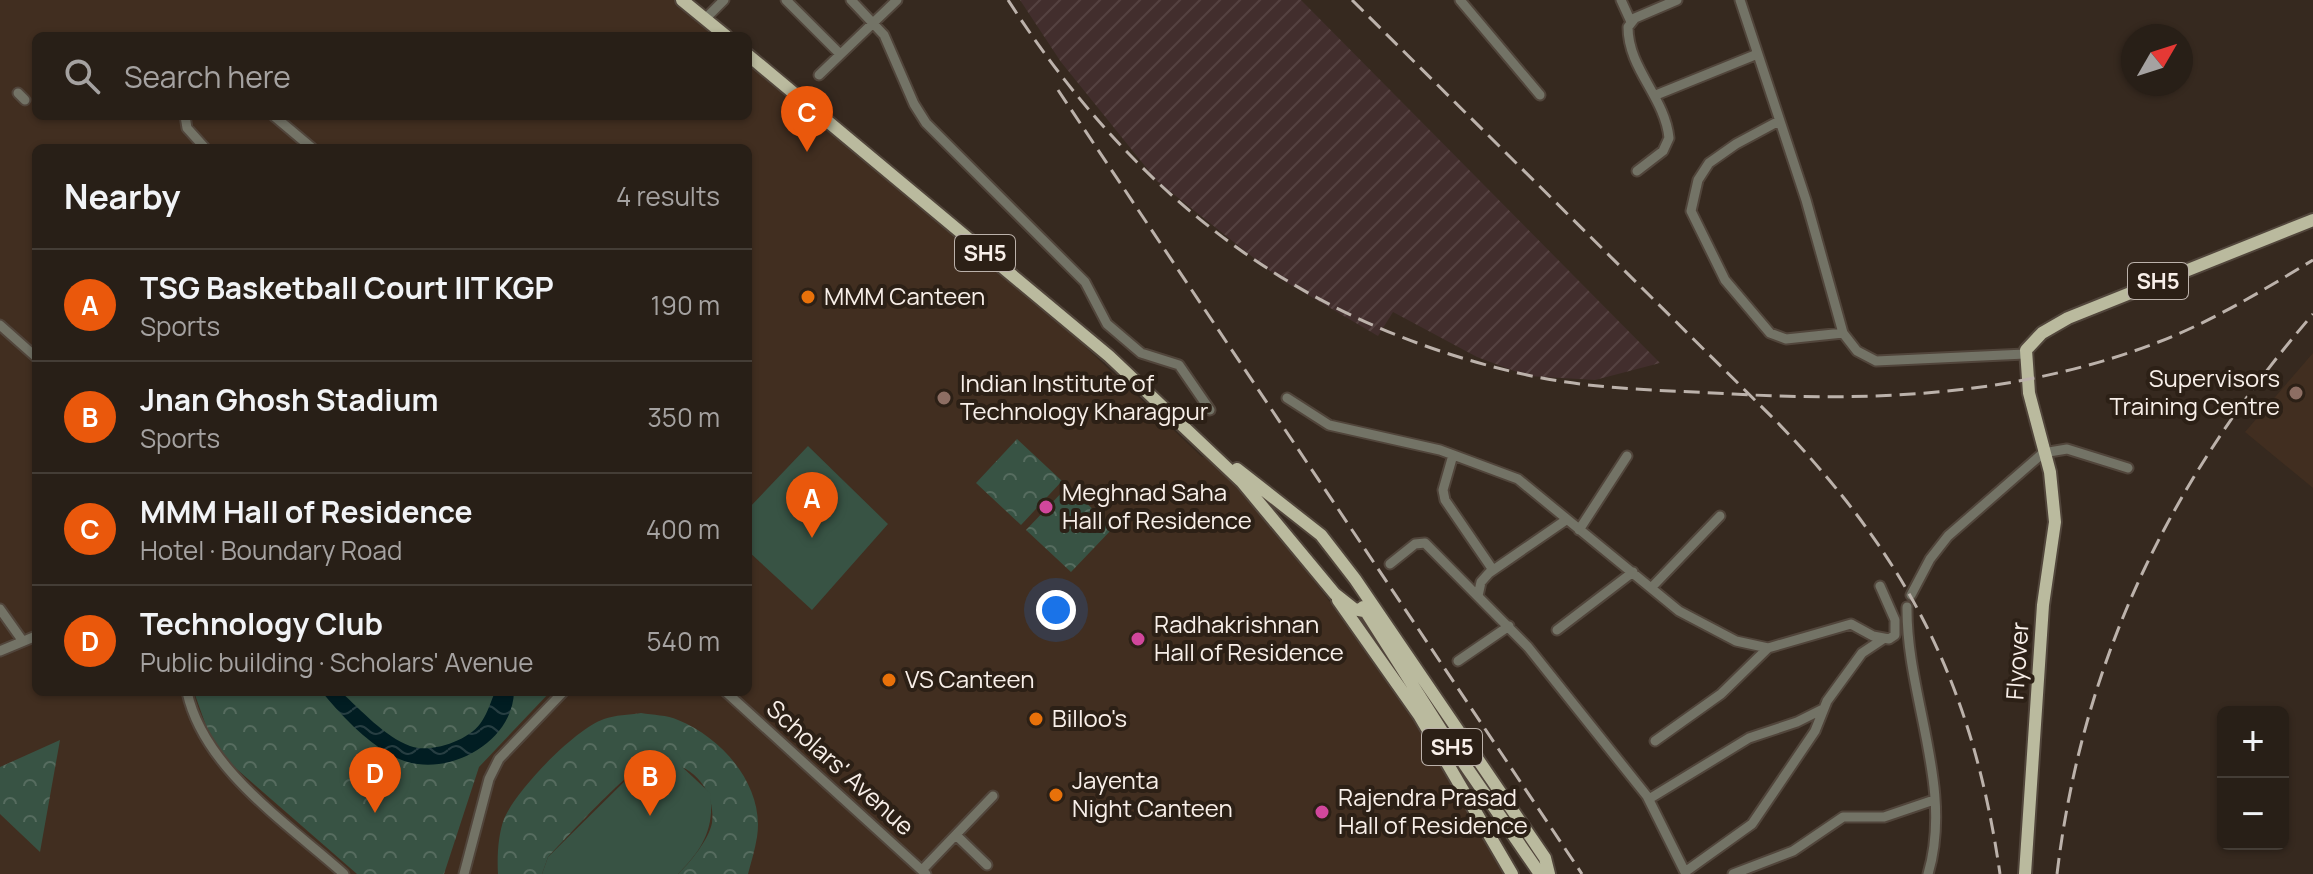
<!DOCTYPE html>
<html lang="en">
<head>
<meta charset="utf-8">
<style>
  :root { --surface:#281f17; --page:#342c24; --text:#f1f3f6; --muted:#a5a2a1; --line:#443d36; --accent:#ea580c }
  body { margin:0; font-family:Manrope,sans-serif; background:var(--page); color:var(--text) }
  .controls { position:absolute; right:24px; bottom:24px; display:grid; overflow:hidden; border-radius:12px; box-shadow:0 2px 6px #0004 }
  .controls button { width:72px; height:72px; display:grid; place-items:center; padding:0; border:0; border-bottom:2px solid var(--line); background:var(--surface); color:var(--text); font:40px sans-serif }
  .compass { position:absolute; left:2121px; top:24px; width:72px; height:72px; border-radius:50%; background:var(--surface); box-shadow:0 2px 6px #0004; rotate:51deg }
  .you { position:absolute; left:1056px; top:610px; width:28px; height:28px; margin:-20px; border:6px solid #fff; border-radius:50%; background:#1a73e8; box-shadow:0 0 0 12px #1a73e833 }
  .badge { display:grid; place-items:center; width:52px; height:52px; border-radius:50%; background:var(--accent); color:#fff; font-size:26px; font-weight:700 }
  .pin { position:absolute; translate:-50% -66px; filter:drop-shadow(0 2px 4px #0008) }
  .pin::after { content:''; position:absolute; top:42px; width:28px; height:24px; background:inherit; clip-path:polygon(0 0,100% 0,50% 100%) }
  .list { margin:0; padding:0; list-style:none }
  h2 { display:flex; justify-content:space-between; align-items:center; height:104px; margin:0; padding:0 32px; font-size:34px }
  h2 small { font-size:26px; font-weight:400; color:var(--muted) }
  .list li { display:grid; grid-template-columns:52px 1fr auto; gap:24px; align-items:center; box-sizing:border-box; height:112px; padding:0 32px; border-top:2px solid var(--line) }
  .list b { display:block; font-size:30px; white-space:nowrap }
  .list p { margin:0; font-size:26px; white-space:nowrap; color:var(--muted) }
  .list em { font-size:26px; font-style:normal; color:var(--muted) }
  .icon { flex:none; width:44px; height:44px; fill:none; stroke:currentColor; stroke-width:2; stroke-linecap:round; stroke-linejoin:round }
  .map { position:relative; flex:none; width:2313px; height:874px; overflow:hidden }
  .search { position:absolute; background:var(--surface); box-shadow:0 2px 6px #0004; left:32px; top:32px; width:720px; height:88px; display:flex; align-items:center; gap:20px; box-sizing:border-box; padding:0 28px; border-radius:12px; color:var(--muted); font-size:30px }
  .panel { position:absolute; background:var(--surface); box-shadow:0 2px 6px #0004; left:32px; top:144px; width:720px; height:552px; border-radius:12px }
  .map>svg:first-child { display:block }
</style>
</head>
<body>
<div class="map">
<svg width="2313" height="874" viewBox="0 0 2313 874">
  <defs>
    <pattern id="industrial-furrows" width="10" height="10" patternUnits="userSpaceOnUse" patternTransform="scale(2)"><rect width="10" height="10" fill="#422e2d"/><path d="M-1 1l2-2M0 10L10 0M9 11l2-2" fill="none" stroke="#554241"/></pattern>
    <pattern id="park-crowns" width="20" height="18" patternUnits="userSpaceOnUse" patternTransform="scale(2)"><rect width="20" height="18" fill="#385344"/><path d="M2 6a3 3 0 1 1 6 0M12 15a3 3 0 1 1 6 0" fill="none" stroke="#566c5f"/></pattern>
    <pattern id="water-waves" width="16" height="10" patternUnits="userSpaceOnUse" patternTransform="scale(2)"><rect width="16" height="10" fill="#011d22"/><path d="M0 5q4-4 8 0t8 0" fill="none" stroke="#273e42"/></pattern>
  </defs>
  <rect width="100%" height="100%" fill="#36291f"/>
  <path fill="url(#industrial-furrows)" d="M 1020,0 L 1301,0 L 1660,363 L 1595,380 L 1528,376 L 1477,357 L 1393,312 L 1378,336 L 1279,278 L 1157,181 L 1061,62 Z"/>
  <path fill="#412e20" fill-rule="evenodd" d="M 0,0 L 678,0 L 719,36 L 36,36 L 36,116 L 748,116 L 748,61 L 1076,333 L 1078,340 L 1202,457 L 1211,457 L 1245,492 L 1385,673 L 1455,785 L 1504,874 L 0,874 ZM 36,148 L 748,148 L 748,692 L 36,692 Z
    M 2313,353 L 2313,488 L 2245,432 Z"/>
  <path fill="url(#park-crowns)" d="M 1017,439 L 1062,481 L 1021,525 L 976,483 Z
    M 1068,486 L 1113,528 L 1071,572 L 1026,530 Z
    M 194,692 L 550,692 L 479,767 L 444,874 L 357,874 L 232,765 L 210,737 Z
    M 641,713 C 653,715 667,715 678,720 C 723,738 765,787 757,837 C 755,850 751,862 748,874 L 678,874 C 690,863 709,839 712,823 C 717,783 680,751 641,767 C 624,775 565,839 548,857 L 542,874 L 498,874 C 497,857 498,835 504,819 C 516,790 575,729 604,719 C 615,715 629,715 641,713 Z
    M 60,740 L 40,852 L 0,814 L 0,767 Z"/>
  <path fill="#385344" d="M 808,446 L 888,524 L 812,610 L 748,551 L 748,509 Z
    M 655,763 L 678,763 L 710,793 C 715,828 703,849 678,874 L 542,874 L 548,857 L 638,768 Z"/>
  <path fill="url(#water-waves)" d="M 322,692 L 341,692 C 361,710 385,737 410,746 C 431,754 471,740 482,721 C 488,712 491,701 495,692 L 514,692 C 512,747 438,783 391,755 C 364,740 341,715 322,692 Z"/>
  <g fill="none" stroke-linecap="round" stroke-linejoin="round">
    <defs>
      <path id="minor" d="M 786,0 L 840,54
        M 851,0 L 884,35 L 914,104 L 926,123 L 1085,282 L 1107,324 L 1141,353 L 1179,365 L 1210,410
        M 1460,0 L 1540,95
        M 1621,0 L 1631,22
        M 1740,0 L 1806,200 L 1843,333 L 1857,351 L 1876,361 L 2025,354
        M 706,18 L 724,0
        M 819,75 L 897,0
        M 18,93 L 25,100
        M 1656,95 L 1755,55
        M 185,116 L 187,128 L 205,148
        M 274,116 L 312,148
        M 1779,121 L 1736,144 L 1709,163 L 1698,180 L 1691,211 L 1725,280 L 1770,333 L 1786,339 L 1843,333
        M 1637,171 L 1663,151 L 1669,138 C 1665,97 1628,69 1628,27 L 1635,18 L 1677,0
        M 0,325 L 36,357
        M 1287,398 L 1329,425 L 1440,450 L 1518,479 L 1679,611 L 1736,641 L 1768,648 L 1851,624 L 1873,636 L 1889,639 L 1895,635 L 1895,620 L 1880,586
        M 1453,455 L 1443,490 L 1445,500 L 1493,570
        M 1579,530 L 1627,456
        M 1390,564 L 1415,544 L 1425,543 L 1528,647 L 1647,796 L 1686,874
        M 1652,587 L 1720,516
        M 1911,595 L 1930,559 L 1948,536 L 2043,453 L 2067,449 L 2128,468
        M 1478,596 L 1481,582 L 1489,573 L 1566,520
        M 1907,607 C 1906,695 1954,787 1928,874
        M 0,609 L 22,640
        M 1557,630 L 1633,572
        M 0,651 L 36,636
        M 1458,661 L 1509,626
        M 187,692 C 204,769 287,823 344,874
        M 726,692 L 926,874
        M 1655,741 L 1721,694 L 1768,648
        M 1649,799 L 1749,738 L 1797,722 L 1823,709
        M 956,835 L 987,865
        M 922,870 L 993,796
        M 1685,872 L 1752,824 L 1815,731 L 1827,701 L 1862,653 L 1883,639
        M 464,874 L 489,779 L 499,759 L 563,692
        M 1733,874 L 1793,851 L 1843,817 L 1884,817 L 1934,800"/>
      <path id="major" d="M 682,0 L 726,36
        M 748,55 L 1109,356 L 1242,482 L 1335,594 L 1354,609 L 1364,611
        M 1237,469 L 1321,535 L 1355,579 L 1545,858 L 1549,874
        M 1338,600 L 1419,715 L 1512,874
        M 1363,607 L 1445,736 L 1540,874
        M 2025,874 L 2043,605 L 2055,522 L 2050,472 L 2029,393 L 2026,350 L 2042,333 L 2068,318 L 2313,220"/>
    </defs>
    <use href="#minor" stroke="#51453b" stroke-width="13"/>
    <use href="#major" stroke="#51453b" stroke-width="16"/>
    <use href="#minor" stroke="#737366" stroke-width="9"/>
    <use href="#major" stroke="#baba9e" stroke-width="12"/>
    <path stroke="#bcb2ab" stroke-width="3" stroke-dasharray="16 8" stroke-linecap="butt" d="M 1008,0 C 1134,195 1297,324 1527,375 C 1595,390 1664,390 1733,394 C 1878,402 2020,395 2156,343 C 2211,322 2262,291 2313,260
      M 1352,0 L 1779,424 C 1909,560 1973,686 2000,874
      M 1058,90 L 1582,874
      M 2057,874 C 2083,657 2172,478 2313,314"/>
  </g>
  <g fill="#e8710a" stroke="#2c2016" stroke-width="3">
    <circle cx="808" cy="297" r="8"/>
    <circle cx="889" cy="680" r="8"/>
    <circle cx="1036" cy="719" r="8"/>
    <circle cx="1056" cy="795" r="8"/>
  </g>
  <g fill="#8d6e63" stroke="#2c2016" stroke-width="3">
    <circle cx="2296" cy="393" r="8"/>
    <circle cx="944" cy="398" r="8"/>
  </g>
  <g fill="#d1479c" stroke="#2c2016" stroke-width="3">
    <circle cx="1046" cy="507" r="8"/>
    <circle cx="1138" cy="639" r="8"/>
    <circle cx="1322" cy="812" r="8"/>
  </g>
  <g text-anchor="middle" stroke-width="8" stroke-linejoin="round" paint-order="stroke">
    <g fill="#2c2016" stroke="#bbb1aa" stroke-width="2">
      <rect x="955" y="235" width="60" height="36" rx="6"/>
      <rect x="2128" y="263" width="60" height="36" rx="6"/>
      <rect x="1422" y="729" width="60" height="36" rx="6"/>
    </g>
    <g font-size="22" font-weight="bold" fill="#f8efe9">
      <text x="985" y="261">SH5</text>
      <text x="2158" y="289">SH5</text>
      <text x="1452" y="755">SH5</text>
    </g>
    <g font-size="24" fill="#f8efe9" stroke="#2c2016" text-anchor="start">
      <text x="824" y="305">MMM Canteen</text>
      <text x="2280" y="387" text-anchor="end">Supervisors<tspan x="2280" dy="28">Training Centre</tspan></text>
      <text x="960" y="392">Indian Institute of<tspan x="960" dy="28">Technology Kharagpur</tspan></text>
      <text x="1062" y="501">Meghnad Saha<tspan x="1062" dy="28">Hall of Residence</tspan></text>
      <text x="1154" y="633">Radhakrishnan<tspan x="1154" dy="28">Hall of Residence</tspan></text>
      <text x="905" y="688">VS Canteen</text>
      <text x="1052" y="727">Billoo's</text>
      <text x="1072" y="789">Jayenta<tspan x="1072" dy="28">Night Canteen</tspan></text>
      <text x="1338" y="806">Rajendra Prasad<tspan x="1338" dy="28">Hall of Residence</tspan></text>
    </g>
    <g font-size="24" fill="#f8efe9" stroke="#2c2016">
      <text transform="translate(2018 661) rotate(-86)" y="8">Flyover</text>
      <text transform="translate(840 768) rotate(42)" y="8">Scholars' Avenue</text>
    </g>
  </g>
</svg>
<div class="controls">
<button>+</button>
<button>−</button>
</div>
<svg class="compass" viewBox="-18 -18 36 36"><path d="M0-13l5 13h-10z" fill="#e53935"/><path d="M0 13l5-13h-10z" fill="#a5a2a1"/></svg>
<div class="you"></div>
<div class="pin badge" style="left:812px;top:538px">A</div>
<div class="pin badge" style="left:650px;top:816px">B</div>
<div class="pin badge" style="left:807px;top:152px">C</div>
<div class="pin badge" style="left:375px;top:813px">D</div>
<div class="search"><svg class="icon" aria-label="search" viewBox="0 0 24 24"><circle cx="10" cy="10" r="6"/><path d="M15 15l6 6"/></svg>Search here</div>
<section class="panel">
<h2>Nearby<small>4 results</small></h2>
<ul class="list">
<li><span class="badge">A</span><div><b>TSG Basketball Court IIT KGP</b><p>Sports</p></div><em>190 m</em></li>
<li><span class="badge">B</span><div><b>Jnan Ghosh Stadium</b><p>Sports</p></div><em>350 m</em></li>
<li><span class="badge">C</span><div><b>MMM Hall of Residence</b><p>Hotel · Boundary Road</p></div><em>400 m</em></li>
<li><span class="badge">D</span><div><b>Technology Club</b><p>Public building · Scholars' Avenue</p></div><em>540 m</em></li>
</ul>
</section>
</div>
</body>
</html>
